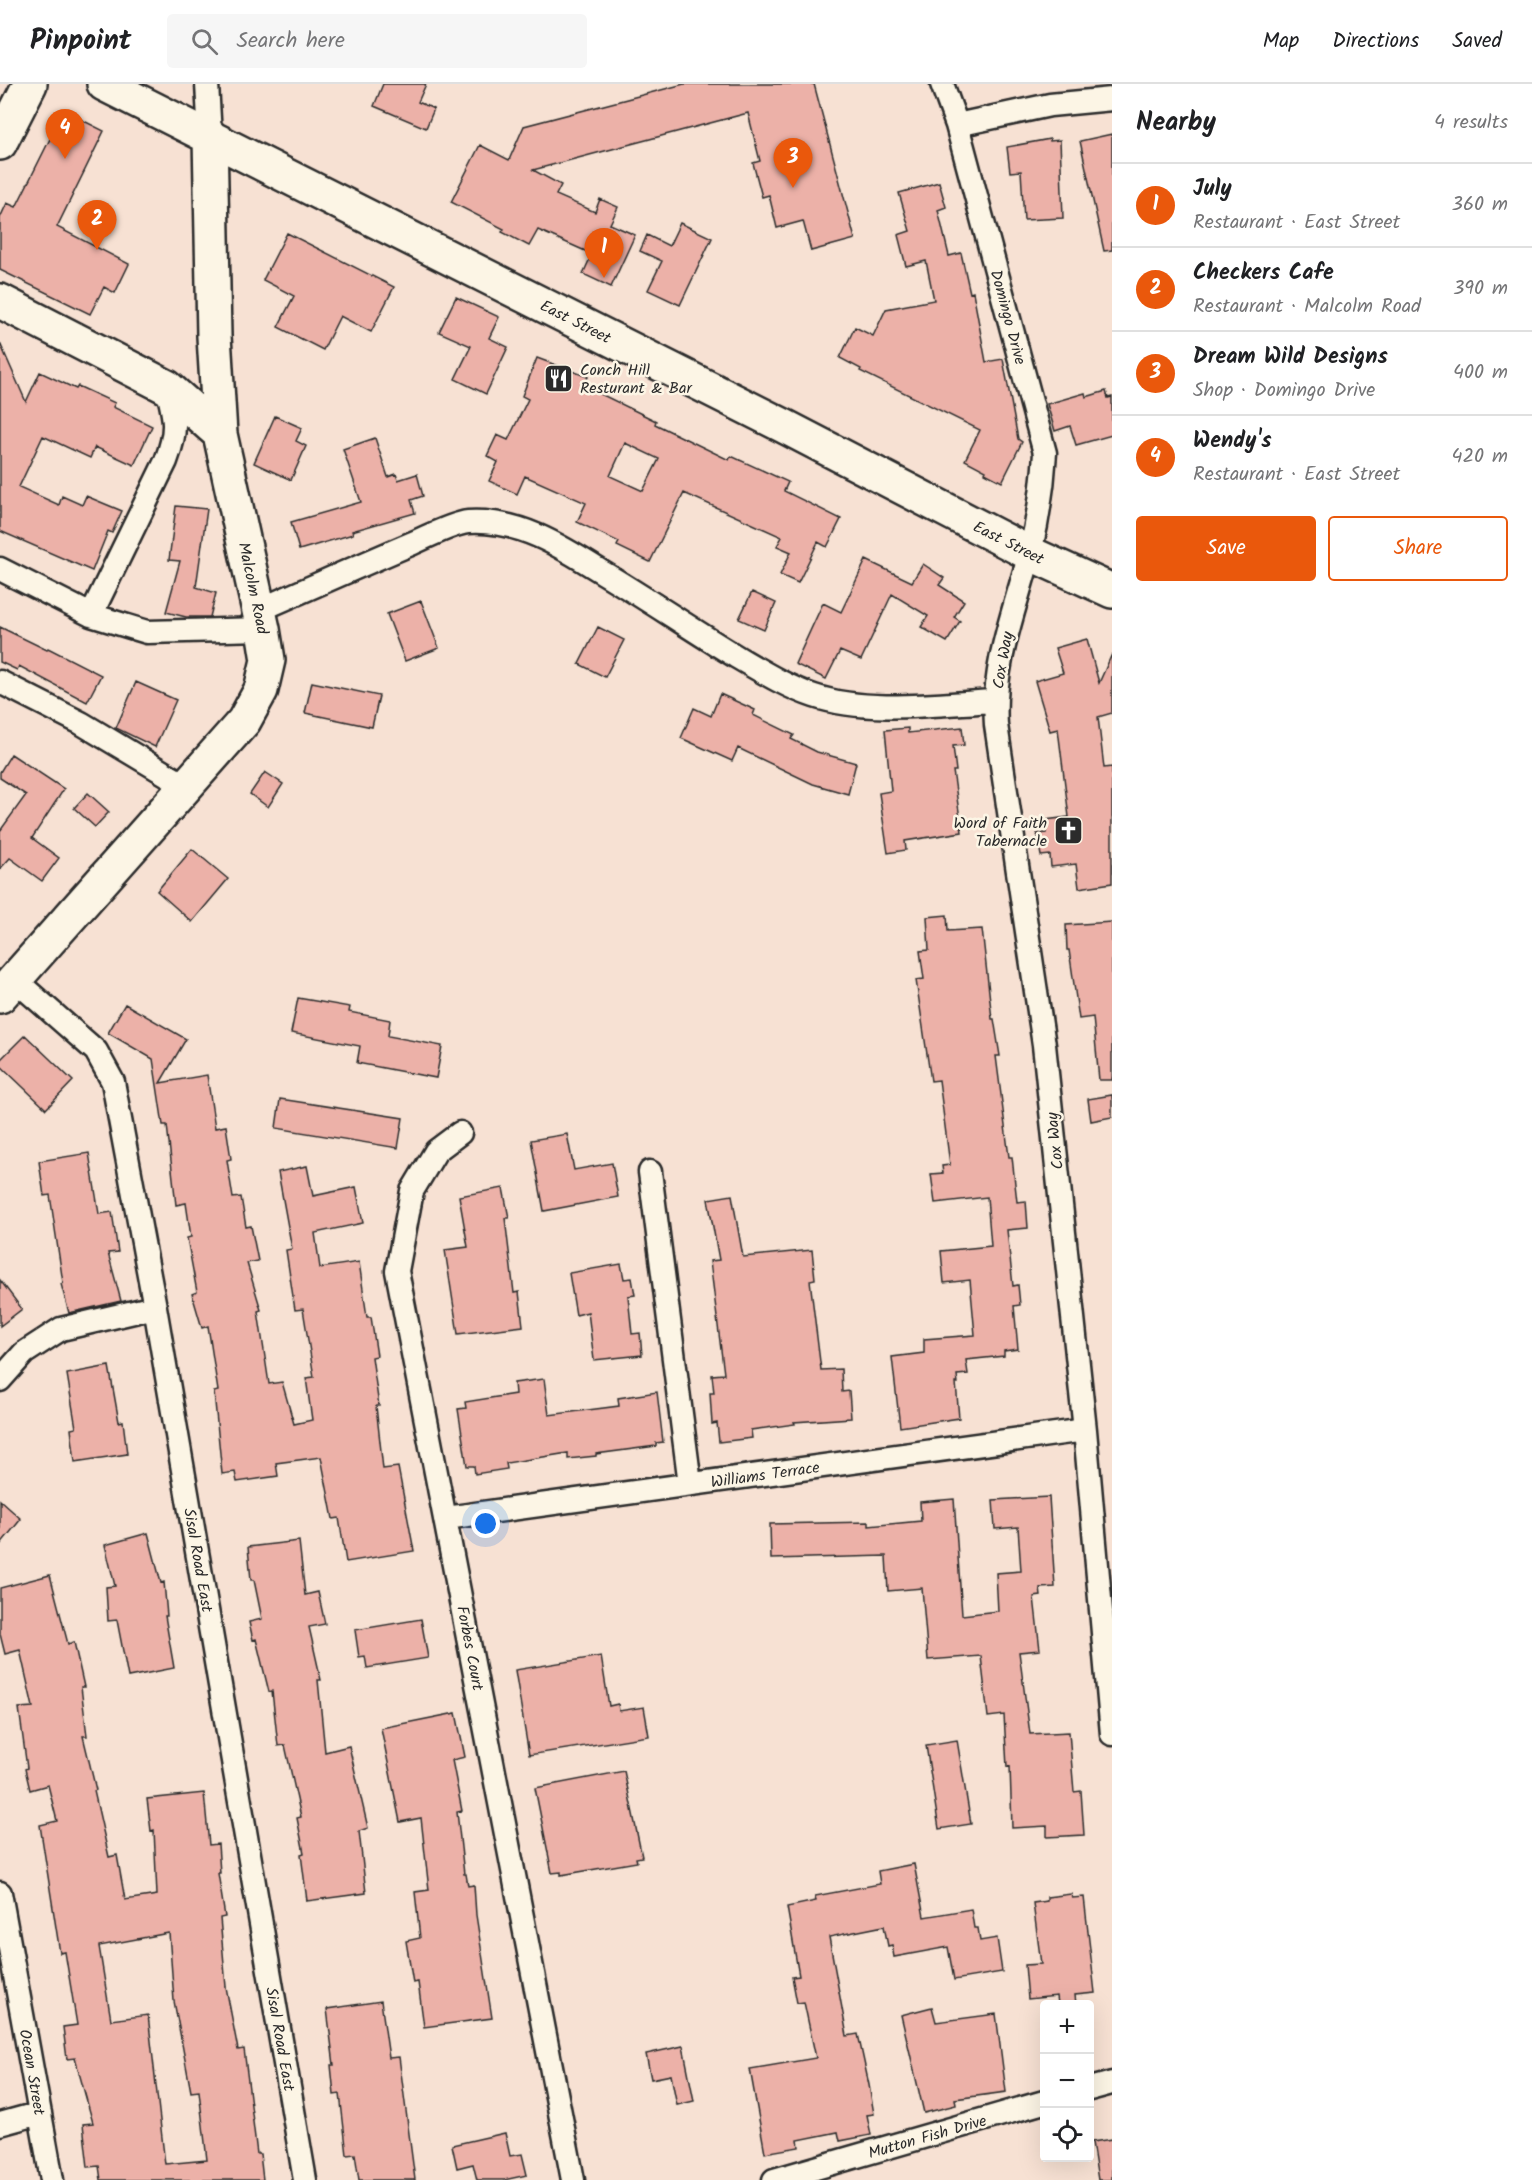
<!DOCTYPE html>
<html lang="en">
<head>
<meta charset="utf-8">
<style>
  :root { --surface:#fff; --page:#f6f6f6; --text:#202124; --muted:#757577; --line:#e0e0e0; --accent:#ea580c }
  body { margin:0; font-family:Kalam,sans-serif; background:var(--page); color:var(--text) }
  .controls { position:absolute; right:18px; bottom:18px; display:grid; overflow:hidden; border-radius:6px; box-shadow:0 6px 24px #0002 }
  .controls button { width:54px; height:54px; display:grid; place-items:center; padding:0; border:0; border-bottom:2px solid var(--line); background:var(--surface); color:var(--text); font:30px sans-serif }
  .you { position:absolute; left:486px; top:1440px; width:21px; height:21px; margin:-15px; border:4px solid #fff; border-radius:50%; background:#1a73e8; box-shadow:0 0 0 9px #1a73e833 }
  .badge { display:grid; place-items:center; width:39px; height:39px; border-radius:50%; background:var(--accent); color:#fff; font-size:20px; font-weight:700 }
  .pin { position:absolute; translate:-50% -50px; filter:drop-shadow(0 2px 3px #0008) }
  .pin::after { content:''; position:absolute; top:32px; width:21px; height:18px; background:inherit; clip-path:polygon(0 0,100% 0,50% 100%) }
  .list { margin:0; padding:0; list-style:none }
  h2 { display:flex; justify-content:space-between; align-items:center; height:78px; margin:0; padding:0 24px; font-size:26px }
  h2 small { font-size:20px; font-weight:400; color:var(--muted) }
  .list li { display:grid; grid-template-columns:39px 1fr auto; gap:18px; align-items:center; box-sizing:border-box; height:84px; padding:0 24px; border-top:2px solid var(--line) }
  .list b { display:block; font-size:22px; white-space:nowrap }
  .list p { margin:0; font-size:20px; white-space:nowrap; color:var(--muted) }
  .list em { font-size:20px; font-style:normal; color:var(--muted) }
  .actions { display:flex; gap:12px; padding:18px 24px }
  .actions a { flex:1; padding:14px 0; border:2px solid var(--accent); border-radius:6px; text-align:center; font-size:21px; color:var(--accent) }
  .actions .main { background:var(--accent); color:#fff }
  .icon { flex:none; width:33px; height:33px; fill:none; stroke:currentColor; stroke-width:2; stroke-linecap:round; stroke-linejoin:round }
  .map { position:relative; flex:none; width:1112px; height:2096px; overflow:hidden }
  header { display:flex; align-items:center; gap:36px; box-sizing:border-box; height:84px; padding:0 30px; background:var(--surface); border-bottom:2px solid var(--line) }
  header strong { font-size:28px }
  nav { display:flex; gap:33px; margin-inline-start:auto; font-size:21px }
  .search { width:420px; height:54px; background:var(--page); display:flex; align-items:center; gap:15px; box-sizing:border-box; padding:0 21px; border-radius:6px; color:var(--muted); font-size:22px }
  main { display:flex }
  aside { flex:1; background:var(--surface) }
  .map>svg:first-child { display:block }
</style>
</head>
<body>
<header>
<strong>Pinpoint</strong>
<div class="search"><svg class="icon" aria-label="search" viewBox="0 0 24 24"><circle cx="10" cy="10" r="6"/><path d="M15 15l6 6"/></svg>Search here</div>
<nav><a>Map</a><a>Directions</a><a>Saved</a></nav>
</header>
<main>
<div class="map">
<svg width="1112" height="2096" viewBox="0 0 1112 2096">
  <rect width="100%" height="100%" fill="#f7e1d3"/>
  <filter id="ink" filterUnits="userSpaceOnUse"><feTurbulence type="fractalNoise" baseFrequency=".0167" numOctaves="2"/><feDisplacementMap in="SourceGraphic" scale="12" xChannelSelector="R" yChannelSelector="G"/><feConvolveMatrix kernelMatrix="1 2 1 2 8 2 1 2 1" color-interpolation-filters="sRGB"/></filter>
  <g filter="url(#ink)">
    <path fill="#ecb1a8" stroke="#2b2b2b" stroke-width="1.5" fill-rule="evenodd" d="M 383,0 L 426,0 L 418,18 L 434,25 L 426,44 L 374,22 Z
      M 684,0 L 814,0 L 855,155 L 811,167 L 803,137 L 777,144 L 769,111 L 762,113 L 753,79 L 760,77 L 748,29 L 533,86 L 561,101 L 556,111 L 595,128 L 600,115 L 618,123 L 610,140 L 635,151 L 611,203 L 583,190 L 592,170 L 538,146 L 529,162 L 502,148 L 504,145 L 451,118 L 480,61 L 509,76 L 524,42 Z
      M 64,27 L 104,47 L 57,143 L 129,180 L 115,209 L 104,203 L 90,230 L 0,186 L 0,134 L 7,119 L 16,123 Z
      M 1112,50 L 1112,166 L 1104,167 L 1080,57 Z
      M 1050,55 L 1050,57 L 1060,56 L 1063,134 L 1024,136 L 1021,87 L 1010,88 L 1007,63 Z
      M 939,98 L 946,123 L 938,126 L 949,172 L 961,169 L 970,209 L 973,208 L 986,278 L 1003,275 L 1018,355 L 1022,358 L 1002,398 L 985,389 L 986,387 L 965,376 L 980,346 L 860,287 L 861,285 L 840,274 L 855,243 L 873,252 L 886,225 L 934,216 L 926,177 L 906,182 L 898,151 L 910,147 L 899,109 Z
      M 680,139 L 712,154 L 680,221 L 648,206 L 662,177 L 640,167 L 647,151 L 669,162 Z
      M 287,149 L 394,203 L 371,248 L 340,232 L 323,266 L 278,243 L 294,212 L 263,196 Z
      M 456,213 L 499,233 L 489,254 L 508,263 L 486,310 L 455,295 L 471,262 L 439,248 Z
      M 0,259 L 26,318 L 40,288 L 76,305 L 78,302 L 115,319 L 113,323 L 152,342 L 134,381 L 95,363 L 90,374 L 43,352 L 19,403 L 59,421 L 62,412 L 82,421 L 86,412 L 122,427 L 112,449 L 108,447 L 92,487 L 0,447 Z
      M 537,274 L 588,293 L 584,302 L 656,337 L 655,340 L 729,376 L 731,372 L 788,398 L 784,407 L 841,435 L 827,463 L 818,458 L 798,499 L 780,491 L 791,468 L 777,462 L 782,453 L 684,409 L 650,478 L 617,462 L 619,458 L 577,438 L 586,419 L 525,392 L 517,410 L 489,397 L 498,378 L 487,372 L 497,351 L 508,356 L 528,315 L 522,312 ZM 625,359 L 659,375 L 643,407 L 610,392 Z
      M 1106,307 L 1108,314 L 1112,313 L 1112,351 L 1076,361 L 1070,342 L 1055,347 L 1047,320 L 1085,309 L 1086,313 Z
      M 275,332 L 302,344 L 296,357 L 306,362 L 291,396 L 254,379 Z
      M 375,354 L 388,393 L 396,390 L 398,396 L 417,390 L 423,412 L 411,416 L 415,429 L 352,447 L 353,450 L 299,466 L 291,438 L 361,418 L 343,365 Z
      M 176,422 L 207,425 L 196,503 L 216,509 L 210,533 L 186,533 L 166,528 L 180,477 L 169,476 Z
      M 866,476 L 912,498 L 923,480 L 944,494 L 939,501 L 964,517 L 954,533 L 960,537 L 947,558 L 921,543 L 928,532 L 892,510 L 861,576 L 840,567 L 826,595 L 795,580 L 823,519 L 841,528 Z
      M 752,508 L 776,519 L 764,546 L 739,535 Z
      M 421,517 L 439,564 L 405,577 L 387,530 Z
      M 0,543 L 47,566 L 48,564 L 101,591 L 87,618 L 19,582 L 17,586 L 0,578 Z
      M 598,543 L 624,556 L 605,593 L 579,580 Z
      M 1087,555 L 1099,599 L 1112,570 L 1112,629 L 1098,633 L 1104,684 L 1112,683 L 1112,799 L 1079,804 L 1076,780 L 1051,783 L 1050,771 L 1041,772 L 1037,750 L 1046,749 L 1045,736 L 1069,733 L 1058,645 L 1050,647 L 1035,597 L 1063,589 L 1055,564 Z
      M 136,598 L 176,616 L 155,663 L 116,644 Z
      M 312,598 L 379,612 L 372,643 L 305,629 Z
      M 720,610 L 755,626 L 753,631 L 794,651 L 791,655 L 817,668 L 856,679 L 848,710 L 813,700 L 738,664 L 732,677 L 681,654 L 694,624 L 711,632 Z
      M 962,643 L 964,661 L 953,662 L 956,687 L 953,687 L 962,748 L 905,757 L 906,766 L 888,769 L 879,709 L 891,707 L 885,646 L 908,644 L 908,649 Z
      M 11,670 L 64,705 L 32,754 L 59,774 L 42,797 L 10,774 L 0,785 L 0,747 L 26,711 L 0,694 L 0,688 Z
      M 265,688 L 283,700 L 268,723 L 250,710 Z
      M 88,709 L 109,728 L 95,743 L 74,724 Z
      M 192,765 L 228,795 L 192,838 L 157,807 Z
      M 947,831 L 948,847 L 982,845 L 992,935 L 994,935 L 1000,972 L 996,972 L 1009,1073 L 1012,1073 L 1017,1118 L 1026,1117 L 1028,1144 L 1007,1146 L 1013,1202 L 1018,1201 L 1020,1221 L 1014,1222 L 1018,1265 L 1004,1267 L 1004,1272 L 966,1276 L 968,1290 L 957,1291 L 958,1299 L 956,1299 L 959,1334 L 900,1343 L 892,1273 L 924,1269 L 924,1255 L 975,1251 L 970,1196 L 944,1199 L 941,1167 L 991,1162 L 987,1113 L 935,1119 L 931,1090 L 943,1089 L 942,1082 L 950,1081 L 939,996 L 931,997 L 916,896 L 924,895 L 920,867 L 929,866 L 927,833 Z
      M 1112,838 L 1112,996 L 1099,996 L 1093,933 L 1079,935 L 1069,866 L 1067,866 L 1066,841 Z
      M 298,914 L 350,923 L 349,928 L 390,936 L 388,952 L 442,962 L 436,994 L 357,979 L 360,962 L 291,949 Z
      M 125,920 L 186,955 L 160,999 L 207,991 L 215,1044 L 226,1042 L 231,1075 L 227,1076 L 233,1114 L 241,1113 L 246,1143 L 251,1142 L 258,1177 L 247,1179 L 261,1226 L 258,1227 L 269,1300 L 282,1298 L 294,1340 L 312,1336 L 306,1294 L 314,1293 L 303,1225 L 295,1226 L 286,1166 L 292,1165 L 278,1088 L 307,1082 L 313,1112 L 356,1103 L 363,1139 L 315,1149 L 320,1184 L 359,1178 L 367,1233 L 371,1233 L 377,1272 L 372,1273 L 379,1322 L 376,1322 L 383,1385 L 398,1383 L 414,1467 L 346,1478 L 339,1434 L 333,1435 L 321,1373 L 276,1379 L 278,1392 L 237,1398 L 235,1388 L 222,1390 L 214,1308 L 218,1307 L 208,1242 L 202,1244 L 192,1210 L 197,1208 L 187,1154 L 191,1153 L 186,1119 L 176,1121 L 167,1041 L 163,1041 L 153,975 L 108,949 Z
      M 25,951 L 73,997 L 46,1025 L 0,981 L 0,976 Z
      M 1112,1011 L 1112,1033 L 1091,1037 L 1088,1015 Z
      M 280,1015 L 403,1034 L 398,1064 L 276,1044 Z
      M 567,1050 L 574,1086 L 612,1079 L 618,1113 L 544,1127 L 531,1056 Z
      M 89,1069 L 99,1130 L 112,1128 L 118,1168 L 108,1169 L 121,1217 L 69,1229 L 61,1200 L 63,1199 L 50,1111 L 44,1112 L 39,1077 Z
      M 503,1104 L 509,1134 L 505,1134 L 514,1209 L 519,1208 L 523,1242 L 458,1250 L 445,1166 L 468,1163 L 459,1112 Z
      M 732,1111 L 743,1173 L 812,1166 L 815,1195 L 810,1196 L 821,1286 L 841,1285 L 842,1308 L 849,1307 L 851,1334 L 794,1338 L 795,1340 L 751,1346 L 752,1354 L 719,1358 L 717,1339 L 712,1340 L 710,1309 L 714,1309 L 712,1291 L 724,1290 L 710,1177 L 719,1176 L 708,1115 Z
      M 621,1180 L 624,1195 L 632,1194 L 635,1211 L 628,1212 L 632,1250 L 640,1249 L 642,1271 L 594,1276 L 588,1228 L 576,1231 L 569,1189 Z
      M 0,1196 L 22,1225 L 0,1242 Z
      M 109,1282 L 119,1338 L 123,1337 L 127,1370 L 75,1378 L 71,1345 L 76,1344 L 67,1290 Z
      M 544,1295 L 549,1331 L 619,1322 L 618,1314 L 657,1308 L 663,1358 L 656,1359 L 656,1362 L 596,1370 L 596,1372 L 568,1375 L 568,1369 L 506,1379 L 507,1385 L 475,1390 L 474,1382 L 467,1382 L 458,1325 L 466,1324 L 465,1318 L 515,1310 L 514,1299 Z
      M 1049,1413 L 1055,1503 L 1040,1504 L 1041,1512 L 1034,1513 L 1040,1566 L 1019,1568 L 1030,1650 L 1069,1648 L 1074,1708 L 1081,1707 L 1084,1751 L 1047,1753 L 1047,1742 L 1012,1744 L 1010,1682 L 1007,1683 L 1004,1631 L 988,1633 L 981,1572 L 928,1576 L 922,1504 L 888,1507 L 886,1472 L 771,1475 L 770,1440 L 869,1438 L 869,1442 L 921,1437 L 920,1418 L 954,1415 L 962,1531 L 998,1527 L 996,1489 L 1021,1487 L 1018,1443 L 995,1445 L 993,1416 Z
      M 0,1416 L 21,1435 L 0,1461 Z
      M 148,1449 L 161,1499 L 164,1498 L 167,1532 L 165,1532 L 174,1584 L 128,1593 L 117,1536 L 108,1537 L 106,1503 L 115,1502 L 105,1461 Z
      M 299,1457 L 305,1511 L 318,1508 L 325,1540 L 309,1543 L 321,1596 L 318,1596 L 325,1668 L 349,1662 L 368,1744 L 359,1747 L 366,1809 L 307,1817 L 301,1770 L 304,1769 L 297,1734 L 301,1733 L 285,1661 L 278,1662 L 272,1607 L 269,1608 L 256,1555 L 253,1556 L 249,1538 L 262,1535 L 254,1496 L 251,1496 L 248,1463 Z
      M 50,1491 L 68,1560 L 74,1558 L 84,1603 L 81,1603 L 87,1652 L 83,1652 L 96,1706 L 94,1707 L 109,1773 L 117,1771 L 125,1816 L 157,1811 L 154,1746 L 151,1747 L 147,1715 L 204,1709 L 209,1761 L 218,1760 L 220,1789 L 218,1789 L 225,1833 L 220,1834 L 226,1903 L 238,1966 L 244,1965 L 257,2070 L 260,2070 L 263,2096 L 101,2096 L 99,2082 L 88,2083 L 83,2040 L 93,2039 L 75,1974 L 67,1975 L 63,1943 L 77,1941 L 65,1868 L 60,1869 L 40,1741 L 57,1737 L 48,1701 L 30,1706 L 25,1685 L 27,1684 L 19,1624 L 33,1623 L 20,1566 L 5,1570 L 0,1550 L 0,1504 ZM 169,1849 L 174,1917 L 191,2008 L 199,2007 L 207,2076 L 165,2080 L 148,1931 L 111,1936 L 99,1862 Z
      M 421,1535 L 428,1574 L 367,1584 L 365,1572 L 359,1573 L 355,1546 Z
      M 601,1572 L 609,1622 L 618,1620 L 619,1627 L 644,1623 L 649,1652 L 529,1671 L 515,1586 Z
      M 456,1629 L 465,1673 L 452,1676 L 462,1727 L 457,1728 L 464,1790 L 466,1790 L 468,1802 L 474,1801 L 476,1831 L 492,1934 L 424,1943 L 418,1898 L 413,1899 L 406,1857 L 420,1854 L 415,1808 L 429,1806 L 421,1734 L 400,1738 L 381,1644 Z
      M 957,1656 L 971,1740 L 939,1745 L 926,1661 Z
      M 624,1687 L 642,1773 L 636,1774 L 637,1778 L 561,1791 L 561,1788 L 552,1789 L 535,1704 Z
      M 914,1780 L 924,1833 L 971,1825 L 974,1844 L 978,1844 L 980,1857 L 997,1854 L 1002,1888 L 954,1896 L 948,1863 L 894,1873 L 892,1861 L 888,1862 L 884,1842 L 829,1853 L 847,1952 L 858,1950 L 869,2001 L 874,2030 L 867,2031 L 871,2051 L 840,2057 L 838,2048 L 798,2056 L 799,2063 L 765,2069 L 750,1985 L 816,1974 L 804,1918 L 797,1919 L 792,1893 L 799,1892 L 787,1823 L 816,1817 L 815,1812 L 880,1800 L 878,1787 Z
      M 1071,1810 L 1072,1814 L 1084,1813 L 1095,1909 L 1075,1911 L 1076,1920 L 1058,1920 L 1057,1912 L 1028,1915 L 1025,1881 L 1041,1880 L 1033,1819 L 1047,1817 L 1047,1813 Z
      M 381,1917 L 389,1974 L 399,1973 L 415,2096 L 359,2096 L 355,2070 L 347,2071 L 340,2010 L 334,2011 L 331,1981 L 334,1981 L 327,1925 Z
      M 932,1923 L 936,1938 L 996,1930 L 1006,2008 L 955,2015 L 956,2021 L 924,2029 L 901,1931 Z
      M 683,1962 L 694,2017 L 677,2021 L 671,1991 L 651,1995 L 646,1970 Z
      M 505,2049 L 510,2072 L 522,2070 L 527,2091 L 504,2096 L 477,2096 L 473,2080 L 457,2084 L 452,2061 Z
      M 1112,2055 L 1112,2096 L 1098,2096 L 1092,2058 Z"/>
    <g fill="none" stroke-linecap="round" stroke-linejoin="round">
      <defs>
        <path id="street" d="M 207,0 L 210,52
          M 942,0 L 957,41 L 1045,369 C 1043,403 1038,436 1030,469 C 1015,526 992,581 996,641 L 1044,961 L 1085,1346 L 1112,1650
          M 957,41 L 1050,21 L 1112,15
          M 0,485 L 91,531 L 147,548 L 263,545
          M 259,526 C 310,504 361,481 413,459 C 426,453 455,439 468,438 C 519,435 561,462 602,488 C 647,515 691,545 737,573 C 761,587 787,603 814,612 C 868,630 938,620 994,617
          M 91,531 L 166,377 C 178,345 175,335 167,303
          M 0,598 L 81,639 L 186,702
          M 14,895 L 96,967 L 113,998 L 155,1223 L 305,2096
          M 460,1049 L 436,1067 L 412,1107 L 397,1187 L 573,2096
          M 650,1088 L 690,1400
          M 0,1296 L 24,1269 L 61,1245 L 155,1223
          M 446,1434 L 1085,1346
          M 0,1809 L 52,2096
          M 1090,2005 L 1112,1999
          M 0,2040 L 40,2029
          M 774,2096 L 1044,2018"/>
        <path id="secondary" d="M 104,0 L 784,342 L 1029,469 L 1112,507
          M 0,59 L 30,0
          M 0,217 L 167,303 L 220,350
          M 0,912 L 244,637 L 261,606 L 268,576 L 263,545 L 220,350 L 214,252 L 210,52"/>
      </defs>
      <use href="#street" stroke="#2b2b2b" stroke-width="27"/>
      <use href="#secondary" stroke="#2b2b2b" stroke-width="38"/>
      <use href="#street" stroke="#fcf5e5" stroke-width="22"/>
      <use href="#secondary" stroke="#fcf5e5" stroke-width="33"/>
    </g>
  </g>
  <defs>
    <symbol id="restaurant-square" viewBox="-11 -11 22 22"><rect x="-9" y="-9" width="18" height="18" rx="4" fill="#2b2b2b" stroke="#fcf5e5"/><path d="M-5-6h1v4h1v-4h1v4h1v-4h1v5L-1.5 .5V6h-2V.5L-5-1ZM5-6V6H3V1.5H1.5Q1.5-4 5-6Z" fill="#fff"/></symbol>
    <symbol id="church-square" viewBox="-11 -11 22 22"><rect x="-9" y="-9" width="18" height="18" rx="4" fill="#2b2b2b" stroke="#fcf5e5"/><path d="M-1.2-6h2.4v3.5h3.3v2.4h-3.3V6h-2.4V-.1h-3.3v-2.4h3.3Z" fill="#fff"/></symbol>
  </defs>
  <g fill-rule="evenodd">
    <use href="#restaurant-square" x="542" y="278" width="33" height="33"/>
    <use href="#church-square" x="1052" y="730" width="33" height="33"/>
  </g>
  <g text-anchor="middle" stroke-width="5" stroke-linejoin="round" paint-order="stroke">
    <g font-size="16" fill="#2b2b2b" stroke="#fcf5e5">
      <text transform="translate(1009 233) rotate(75)" y="6">Domingo Drive</text>
      <text transform="translate(576 237) rotate(27)" y="6">East Street</text>
      <text transform="translate(1009 458) rotate(27)" y="6">East Street</text>
      <text transform="translate(254 504) rotate(78)" y="6">Malcolm Road</text>
      <text transform="translate(1002 576) rotate(-80)" y="6">Cox Way</text>
      <text transform="translate(1054 1057) rotate(-96)" y="6">Cox Way</text>
      <text transform="translate(765 1390) rotate(-8)" y="6">Williams Terrace</text>
      <text transform="translate(199 1476) rotate(80)" y="6">Sisal Road East</text>
      <text transform="translate(471 1564) rotate(79)" y="6">Forbes Court</text>
      <text transform="translate(281 1955) rotate(80)" y="6">Sisal Road East</text>
      <text transform="translate(33 1988) rotate(80)" y="6">Ocean Street</text>
      <text transform="translate(927 2052) rotate(-16)" y="6">Mutton Fish Drive</text>
    </g>
    <g font-size="16" fill="#2b2b2b" stroke="#fcf5e5" text-anchor="start">
      <text x="580" y="291">Conch Hill<tspan x="580" dy="18">Resturant &amp; Bar</tspan></text>
      <text x="1047" y="744" text-anchor="end">Word of Faith<tspan x="1047" dy="18">Tabernacle</tspan></text>
    </g>
  </g>
</svg>
<div class="controls">
<button>+</button>
<button>−</button>
<button><svg class="icon" aria-label="locate" viewBox="0 0 24 24"><circle cx="12" cy="12" r="6"/><path d="M12 2v4M12 18v4M2 12h4M18 12h4"/></svg></button>
</div>
<div class="you"></div>
<div class="pin badge" style="left:604px;top:194px">1</div>
<div class="pin badge" style="left:97px;top:166px">2</div>
<div class="pin badge" style="left:793px;top:104px">3</div>
<div class="pin badge" style="left:65px;top:75px">4</div>
</div>
<aside>
<h2>Nearby<small>4 results</small></h2>
<ul class="list">
<li><span class="badge">1</span><div><b>July</b><p>Restaurant · East Street</p></div><em>360 m</em></li>
<li><span class="badge">2</span><div><b>Checkers Cafe</b><p>Restaurant · Malcolm Road</p></div><em>390 m</em></li>
<li><span class="badge">3</span><div><b>Dream Wild Designs</b><p>Shop · Domingo Drive</p></div><em>400 m</em></li>
<li><span class="badge">4</span><div><b>Wendy's</b><p>Restaurant · East Street</p></div><em>420 m</em></li>
</ul>
<div class="actions"><a class="main">Save</a><a>Share</a></div>
</aside>
</main>
</body>
</html>
